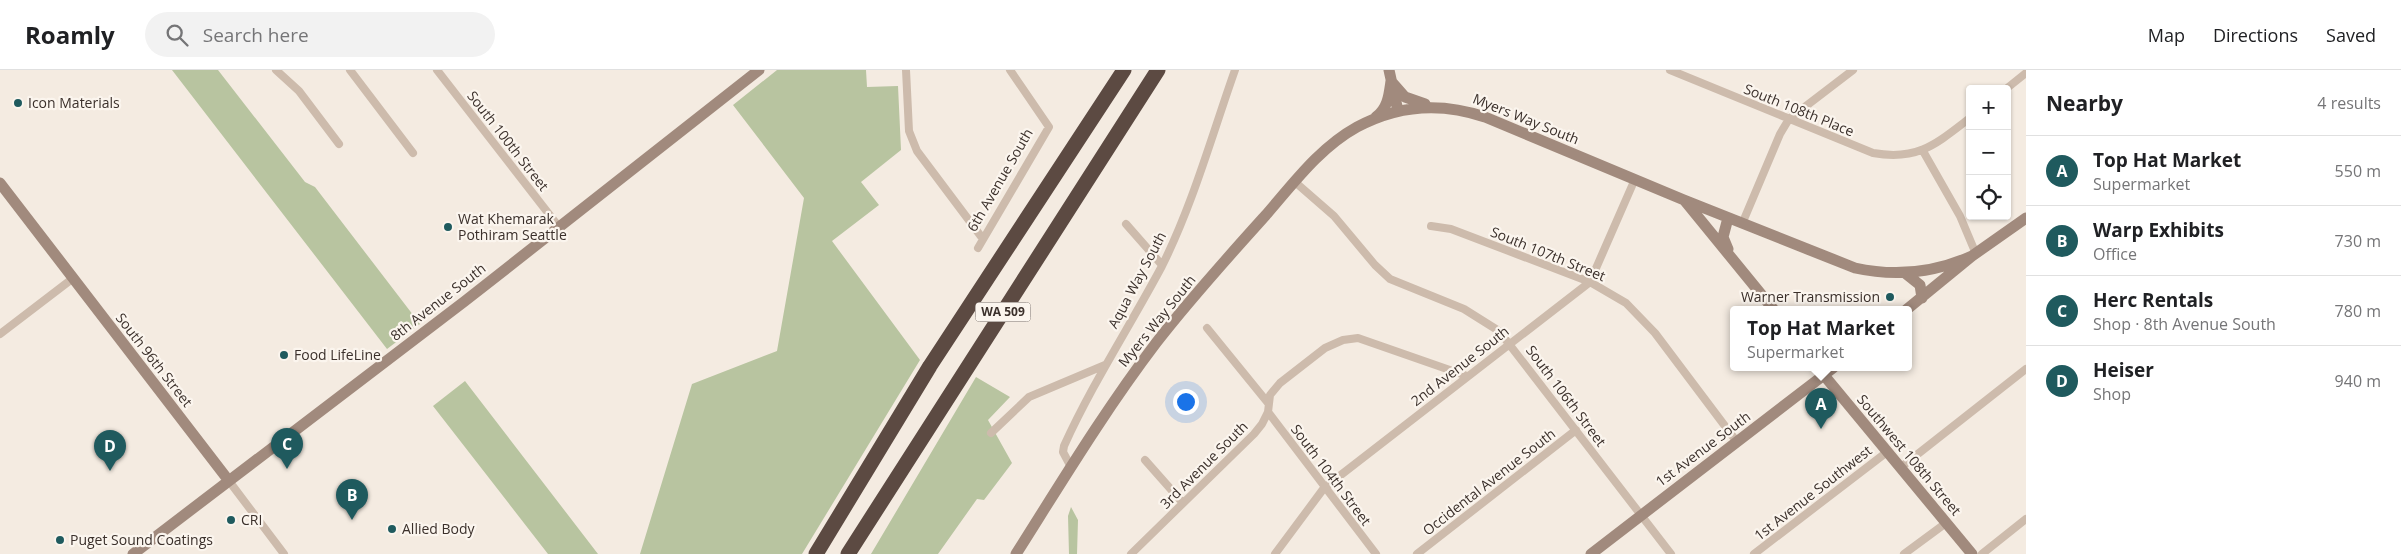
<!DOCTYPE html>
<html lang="en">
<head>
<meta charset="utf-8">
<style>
  :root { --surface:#fff; --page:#f2f2f2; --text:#202124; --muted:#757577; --line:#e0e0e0; --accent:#1f5a5e }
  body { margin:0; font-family:"Open Sans",sans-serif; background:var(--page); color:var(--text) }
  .controls { position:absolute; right:15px; top:15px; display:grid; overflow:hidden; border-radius:5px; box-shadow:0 1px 4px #0004 }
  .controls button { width:45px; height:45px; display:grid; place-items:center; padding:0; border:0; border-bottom:1px solid var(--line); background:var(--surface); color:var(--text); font:25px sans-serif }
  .you { position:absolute; left:1185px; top:331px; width:18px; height:18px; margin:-12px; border:4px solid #fff; border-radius:50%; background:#1a73e8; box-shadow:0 0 0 8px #1a73e833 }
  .badge { display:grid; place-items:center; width:32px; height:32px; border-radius:50%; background:var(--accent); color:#fff; font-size:16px; font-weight:700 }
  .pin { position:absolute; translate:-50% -41px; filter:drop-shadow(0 1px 2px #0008) }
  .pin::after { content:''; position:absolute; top:26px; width:18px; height:15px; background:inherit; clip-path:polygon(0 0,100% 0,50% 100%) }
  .popup { position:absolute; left:1730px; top:236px; width:182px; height:65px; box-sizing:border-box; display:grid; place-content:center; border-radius:5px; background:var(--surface); filter:drop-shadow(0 1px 4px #0005); font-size:16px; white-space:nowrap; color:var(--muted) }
  .popup b { font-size:19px; color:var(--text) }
  .popup::after { content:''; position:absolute; left:50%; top:100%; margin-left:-10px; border:10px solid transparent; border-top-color:var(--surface) }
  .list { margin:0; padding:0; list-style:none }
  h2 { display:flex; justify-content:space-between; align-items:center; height:65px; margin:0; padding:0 20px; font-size:21px }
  h2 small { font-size:16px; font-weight:400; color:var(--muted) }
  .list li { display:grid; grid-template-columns:32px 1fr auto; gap:15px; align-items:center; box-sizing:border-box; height:70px; padding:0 20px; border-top:1px solid var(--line) }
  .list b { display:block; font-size:19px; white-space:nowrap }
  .list p { margin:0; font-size:16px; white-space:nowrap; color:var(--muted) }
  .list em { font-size:16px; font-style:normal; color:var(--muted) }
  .icon { flex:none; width:28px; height:28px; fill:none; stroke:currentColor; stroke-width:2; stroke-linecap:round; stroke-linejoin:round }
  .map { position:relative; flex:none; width:2026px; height:484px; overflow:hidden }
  header { display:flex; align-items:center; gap:30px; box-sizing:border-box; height:70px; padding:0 25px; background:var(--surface); border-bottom:1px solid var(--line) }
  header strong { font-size:24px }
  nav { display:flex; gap:28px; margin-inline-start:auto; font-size:18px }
  .search { width:350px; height:45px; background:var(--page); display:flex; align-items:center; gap:12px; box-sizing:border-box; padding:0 18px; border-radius:28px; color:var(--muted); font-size:19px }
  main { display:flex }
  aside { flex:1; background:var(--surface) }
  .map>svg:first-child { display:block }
</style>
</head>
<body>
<header>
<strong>Roamly</strong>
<div class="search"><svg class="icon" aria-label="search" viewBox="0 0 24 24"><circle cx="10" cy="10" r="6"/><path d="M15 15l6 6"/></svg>Search here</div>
<nav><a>Map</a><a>Directions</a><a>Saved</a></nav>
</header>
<main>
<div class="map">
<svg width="2026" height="484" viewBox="0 0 2026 484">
  <rect width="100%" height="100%" fill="#f4ebe1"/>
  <path fill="#b8c4a0" d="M 172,0 L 218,0 L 305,112 L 315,117 L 420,254 L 387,279 Z
    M 777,0 L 866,0 L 867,17 L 898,16 L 901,80 L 861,112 L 879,135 L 832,171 L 920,290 L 802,484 L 640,484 L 692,314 L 777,281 L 804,128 L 733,35 Z
    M 976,307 L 1010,327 L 988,350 L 1012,393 L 984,430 L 977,429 L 938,484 L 871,484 Z
    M 465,311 L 598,484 L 548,484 L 433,336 Z
    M 1071,437 L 1078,450 L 1077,484 L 1069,484 L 1068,446 Z"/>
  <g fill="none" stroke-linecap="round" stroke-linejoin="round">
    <path stroke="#cdbbac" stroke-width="8" d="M 276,0 L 299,21 L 339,74
      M 350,0 L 413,83
      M 437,0 L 559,157
      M 906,0 L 909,61 L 917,81 L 983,169
      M 1670,0 L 1873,83 C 1918,91 1936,74 1970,48
      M 2006,19 L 2026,3
      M 1923,81 L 1960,146 L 1976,184
      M 1295,112 L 1334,146 L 1375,195 L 1390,209 L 1464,239 L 1499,261 L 1671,484
      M 1126,154 L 1162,195
      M 1742,154 L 1780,64 L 1789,49 L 1853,0
      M 1431,156 L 1451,159 L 1590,212 L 1626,233 L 1655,263 L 1737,372
      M 978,178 L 1049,57 L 1010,0
      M 1207,258 L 1268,333
      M 0,264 L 72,209
      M 1268,342 L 1376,484
      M 991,363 L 1029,327 L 1105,295
      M 1145,390 L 1183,433
      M 1071,397 L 1063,382 L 1064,376 C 1092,314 1130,256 1162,196 C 1193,134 1212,65 1235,0
      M 1900,398 L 2026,299
      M 229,411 L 284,484
      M 1131,484 L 1254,364 L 1262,354 L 1268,342 L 1270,325 L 1280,313 L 1325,278 L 1343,270 L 1358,268 L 1467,306
      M 1275,484 L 1324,418 L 1590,212 L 1635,109
      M 1417,484 L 1576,360
      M 1754,484 L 1887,382
      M 1904,484 L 1946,453
      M 1982,484 L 2026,449"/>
    <path stroke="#a18a7d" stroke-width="11" d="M 1389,0 L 1398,41
      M 1391,11 L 1405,27 L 1425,34
      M 1376,47 C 1388,38 1389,25 1391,11
      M 0,113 L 229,411
      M 1685,131 L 1774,240
      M 1728,148 L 1723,167 L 1728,179
      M 1905,203 L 1920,215 L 1922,228
      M 1906,240 L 1972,186 L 2026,148
      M 1818,298 L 1972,484
      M 133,484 L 465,231 L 759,0
      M 1016,484 C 1061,413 1105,340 1156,273 C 1190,229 1228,187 1265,146 C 1293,114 1319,78 1357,57 C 1398,35 1441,32 1485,47 L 1684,130 L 1855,198 C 1896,207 1934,203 1972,186
      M 1591,484 L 1833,298"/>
    <path stroke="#5c4a42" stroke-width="15" d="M 816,484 L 930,296 L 1124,0
      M 848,484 L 1158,0"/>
  </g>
  <g fill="#1f5a5e" stroke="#fbf5ee" stroke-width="2">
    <circle cx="18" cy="33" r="5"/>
    <circle cx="448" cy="157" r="5"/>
    <circle cx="1890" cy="227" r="5"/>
    <circle cx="284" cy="285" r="5"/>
    <circle cx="231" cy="450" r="5"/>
    <circle cx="392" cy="459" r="5"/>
    <circle cx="60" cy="470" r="5"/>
  </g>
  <g text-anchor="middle" stroke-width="4.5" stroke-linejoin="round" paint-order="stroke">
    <rect fill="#fbf5ee" stroke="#756b66" stroke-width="1" x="975.5" y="232.5" width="55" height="19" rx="4"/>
    <g font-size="12" font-weight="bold" fill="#3b302b">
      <text x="1003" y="246">WA 509</text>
    </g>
    <g font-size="14" fill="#3b302b" stroke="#fbf5ee" text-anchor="start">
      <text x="28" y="38">Icon Materials</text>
      <text x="458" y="154">Wat Khemarak<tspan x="458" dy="16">Pothiram Seattle</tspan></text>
      <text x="1880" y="232" text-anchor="end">Warner Transmission</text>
      <text x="294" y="290">Food LifeLine</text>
      <text x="241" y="455">CRI</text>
      <text x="402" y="464">Allied Body</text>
      <text x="70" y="475">Puget Sound Coatings</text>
    </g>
    <g font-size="14" fill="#3b302b" stroke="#fbf5ee">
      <text transform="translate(1799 40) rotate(22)" y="5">South 108th Place</text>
      <text transform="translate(1526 49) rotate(22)" y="5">Myers Way South</text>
      <text transform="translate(508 71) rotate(52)" y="5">South 100th Street</text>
      <text transform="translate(1000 110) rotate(-60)" y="5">6th Avenue South</text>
      <text transform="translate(1548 184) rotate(22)" y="5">South 107th Street</text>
      <text transform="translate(1137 210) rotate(-62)" y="5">Aqua Way South</text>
      <text transform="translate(438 232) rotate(-38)" y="5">8th Avenue South</text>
      <text transform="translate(1157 251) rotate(-51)" y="5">Myers Way South</text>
      <text transform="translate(154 290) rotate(52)" y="5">South 96th Street</text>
      <text transform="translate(1460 296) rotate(-38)" y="5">2nd Avenue South</text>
      <text transform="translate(1566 326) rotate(53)" y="5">South 106th Street</text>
      <text transform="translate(1703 379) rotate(-37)" y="5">1st Avenue South</text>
      <text transform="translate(1909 385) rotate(50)" y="5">Southwest 108th Street</text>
      <text transform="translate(1204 395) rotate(-45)" y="5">3rd Avenue South</text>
      <text transform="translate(1331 405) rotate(53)" y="5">South 104th Street</text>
      <text transform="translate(1489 412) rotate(-38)" y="5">Occidental Avenue South</text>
      <text transform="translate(1813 423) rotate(-38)" y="5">1st Avenue Southwest</text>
    </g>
  </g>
</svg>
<div class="controls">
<button>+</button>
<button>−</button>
<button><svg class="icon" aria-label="locate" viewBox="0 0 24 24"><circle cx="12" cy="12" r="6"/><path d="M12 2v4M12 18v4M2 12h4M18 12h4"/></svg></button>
</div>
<div class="you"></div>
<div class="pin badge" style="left:1821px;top:359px">A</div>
<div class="popup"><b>Top Hat Market</b>Supermarket</div>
<div class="pin badge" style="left:352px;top:450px">B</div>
<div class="pin badge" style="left:287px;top:399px">C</div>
<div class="pin badge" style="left:110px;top:401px">D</div>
</div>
<aside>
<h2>Nearby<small>4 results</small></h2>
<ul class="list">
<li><span class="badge">A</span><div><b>Top Hat Market</b><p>Supermarket</p></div><em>550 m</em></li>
<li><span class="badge">B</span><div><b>Warp Exhibits</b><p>Office</p></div><em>730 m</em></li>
<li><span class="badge">C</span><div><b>Herc Rentals</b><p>Shop · 8th Avenue South</p></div><em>780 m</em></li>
<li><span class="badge">D</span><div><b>Heiser</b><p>Shop</p></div><em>940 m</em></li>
</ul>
</aside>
</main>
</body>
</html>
